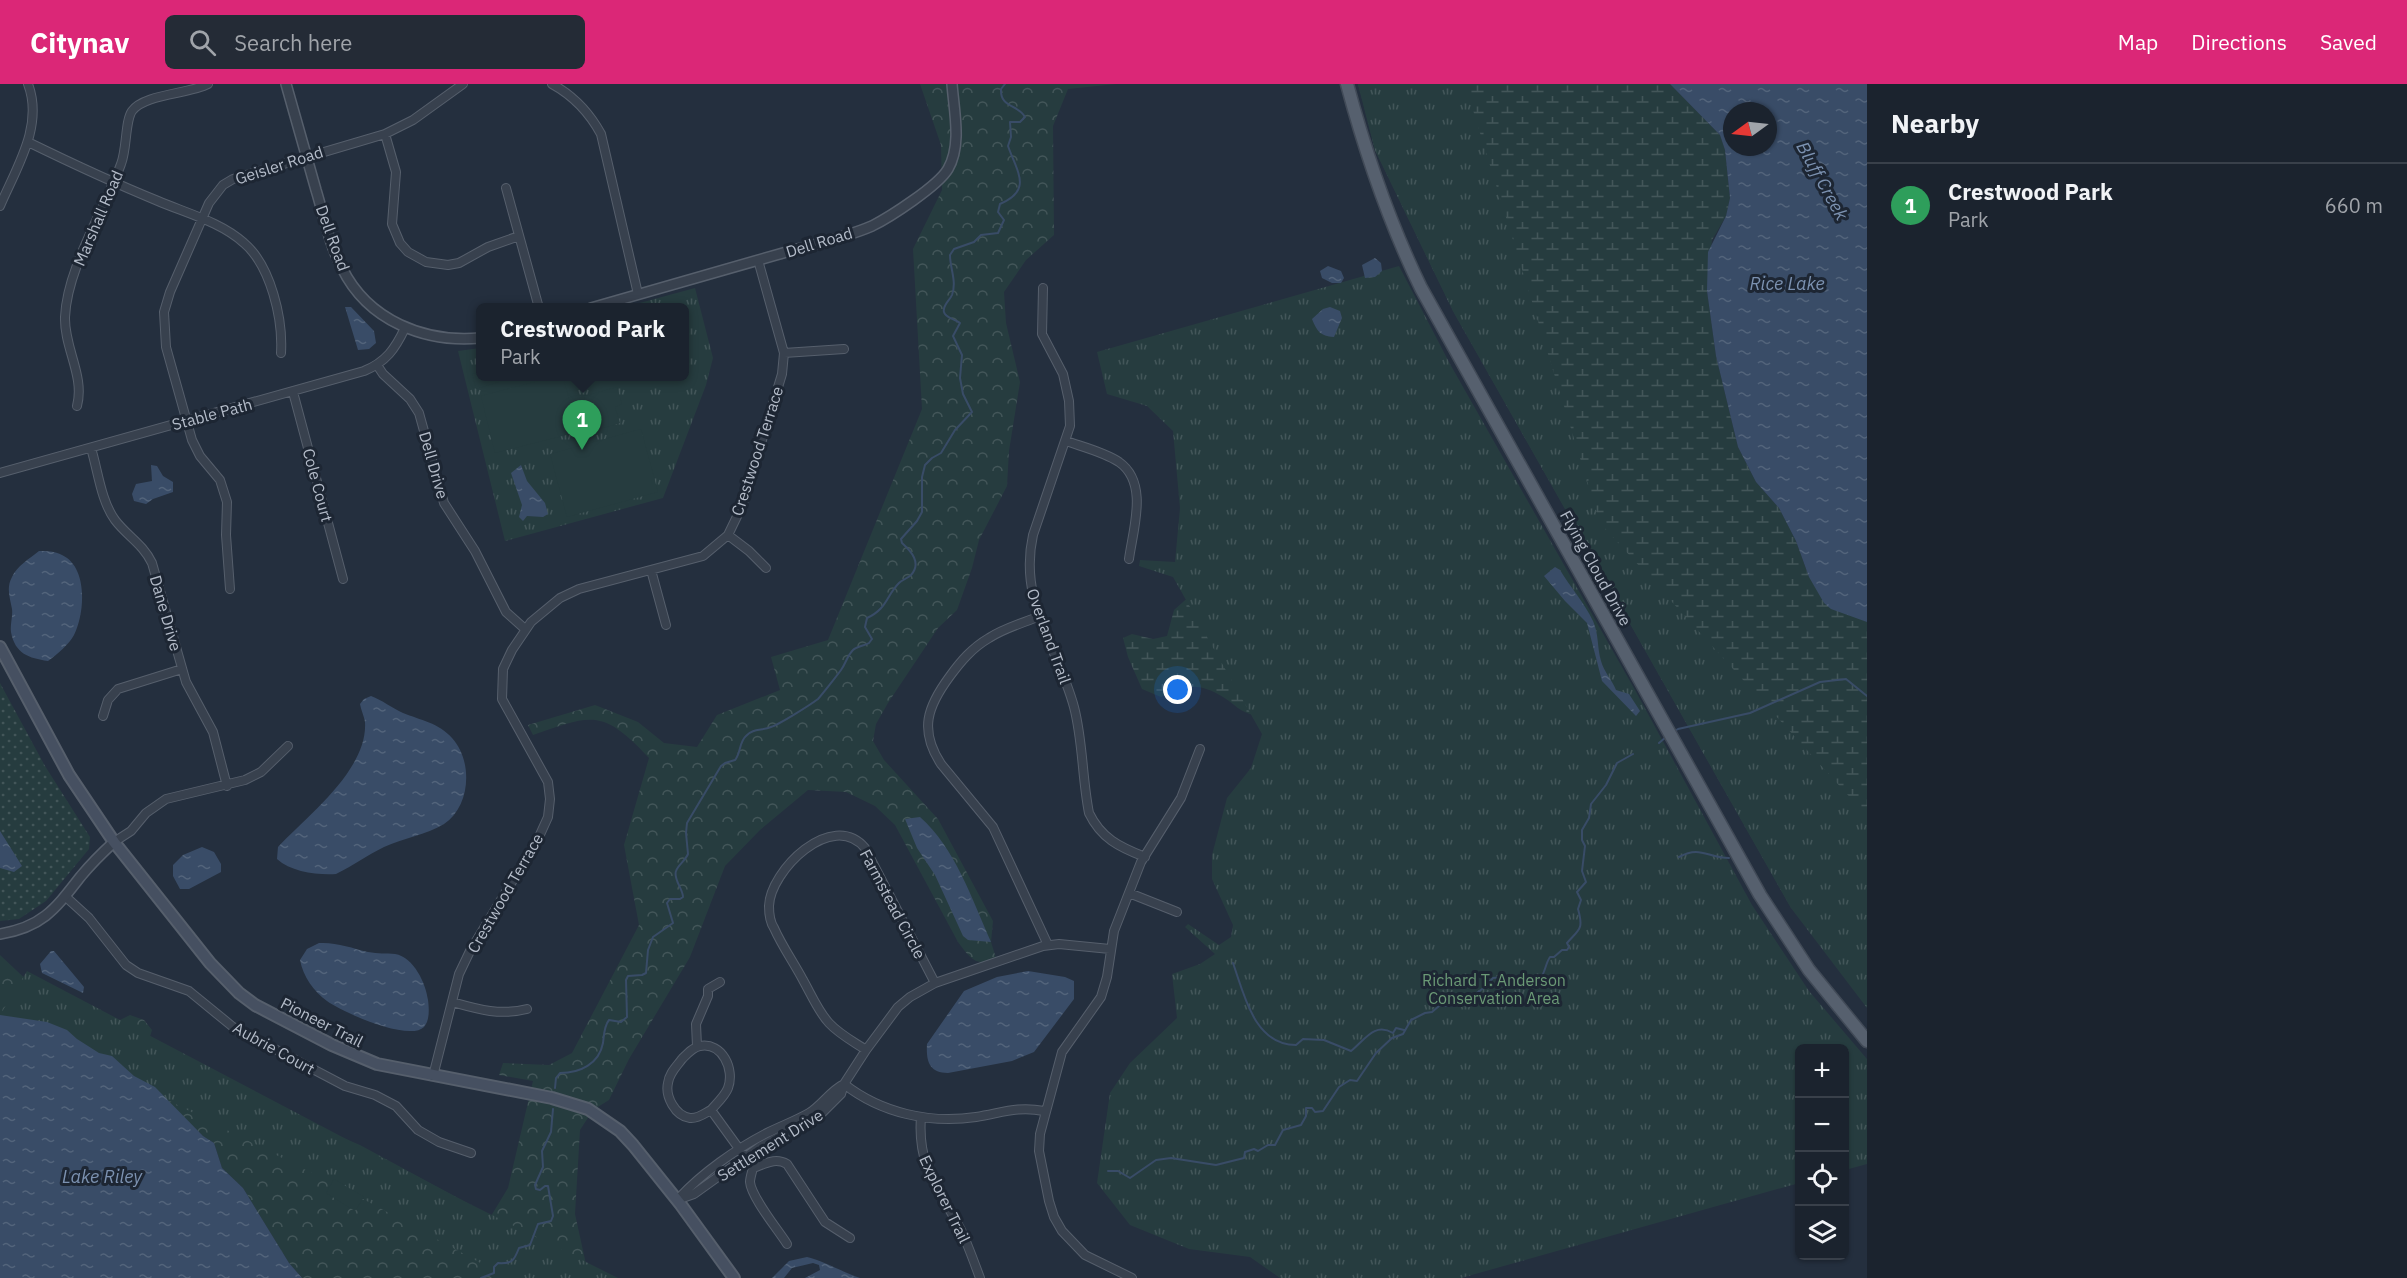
<!DOCTYPE html>
<html lang="en">
<head>
<meta charset="utf-8">
<style>
  :root { --surface:#1b232e; --page:#242b36; --text:#f1f3f6; --muted:#a0a4aa; --line:#39404a; --accent:#db2777 }
  body { margin:0; font-family:"IBM Plex Sans",sans-serif; background:var(--page); color:var(--text) }
  .controls { position:absolute; right:18px; bottom:18px; display:grid; overflow:hidden; border-radius:9px; box-shadow:0 2px 4px #0004 }
  .controls button { width:54px; height:54px; display:grid; place-items:center; padding:0; border:0; border-bottom:2px solid var(--line); background:var(--surface); color:var(--text); font:30px sans-serif }
  .compass { position:absolute; left:1723px; top:18px; width:54px; height:54px; border-radius:50%; background:var(--surface); box-shadow:0 2px 4px #0004; rotate:255deg }
  .you { position:absolute; left:1178px; top:606px; width:21px; height:21px; margin:-15px; border:4px solid #fff; border-radius:50%; background:#1a73e8; box-shadow:0 0 0 9px #1a73e833 }
  .badge { display:grid; place-items:center; width:39px; height:39px; border-radius:50%; background:var(--accent); color:#fff; font-size:20px; font-weight:700 }
  .pin { position:absolute; translate:-50% -50px; filter:drop-shadow(0 2px 3px #0008) }
  .pin::after { content:''; position:absolute; top:32px; width:21px; height:18px; background:inherit; clip-path:polygon(0 0,100% 0,50% 100%) }
  .popup { position:absolute; left:476px; top:219px; width:213px; height:78px; box-sizing:border-box; display:grid; place-content:center; border-radius:9px; background:var(--surface); filter:drop-shadow(0 2px 4px #0005); font-size:20px; white-space:nowrap; color:var(--muted) }
  .popup b { font-size:22px; color:var(--text) }
  .popup::after { content:''; position:absolute; left:50%; top:100%; margin-left:-12px; border:12px solid transparent; border-top-color:var(--surface) }
  .list { margin:0; padding:0; list-style:none }
  h2 { display:flex; justify-content:space-between; align-items:center; height:78px; margin:0; padding:0 24px; font-size:26px }
  h2 small { font-size:20px; font-weight:400; color:var(--muted) }
  .list li { display:grid; grid-template-columns:39px 1fr auto; gap:18px; align-items:center; box-sizing:border-box; height:84px; padding:0 24px; border-top:2px solid var(--line) }
  .list b { display:block; font-size:22px; white-space:nowrap }
  .list p { margin:0; font-size:20px; white-space:nowrap; color:var(--muted) }
  .list em { font-size:20px; font-style:normal; color:var(--muted) }
  .icon { flex:none; width:33px; height:33px; fill:none; stroke:currentColor; stroke-width:2; stroke-linecap:round; stroke-linejoin:round }
  .map { position:relative; flex:none; width:1867px; height:1194px; overflow:hidden }
  header { display:flex; align-items:center; gap:36px; box-sizing:border-box; height:84px; padding:0 30px; background:var(--accent); color:#fff }
  header strong { font-size:28px }
  nav { display:flex; gap:33px; margin-inline-start:auto; font-size:21px }
  .search { width:420px; height:54px; background:var(--page); display:flex; align-items:center; gap:15px; box-sizing:border-box; padding:0 21px; border-radius:9px; color:var(--muted); font-size:22px }
  main { display:flex }
  aside { flex:1; background:var(--surface) }
  .map>svg:first-child { display:block }
</style>
</head>
<body>
<header>
<strong>Citynav</strong>
<div class="search"><svg class="icon" aria-label="search" viewBox="0 0 24 24"><circle cx="10" cy="10" r="6"/><path d="M15 15l6 6"/></svg>Search here</div>
<nav><a>Map</a><a>Directions</a><a>Saved</a></nav>
</header>
<main>
<div class="map">
<svg width="1867" height="1194" viewBox="0 0 1867 1194">
  <defs>
    <pattern id="grass-dots" width="8" height="8" patternUnits="userSpaceOnUse" patternTransform="scale(1.5)"><rect width="8" height="8" fill="#263c3f"/><path d="M2 2h.1M6 6h.1" fill="none" stroke="#435659" stroke-width="1.8" stroke-linecap="round"/></pattern>
    <pattern id="forest-crowns" width="20" height="18" patternUnits="userSpaceOnUse" patternTransform="scale(1.5)"><rect width="20" height="18" fill="#263c3f"/><path d="M2 6a3 3 0 1 1 6 0M12 15a3 3 0 1 1 6 0" fill="none" stroke="#435659"/></pattern>
    <pattern id="wetland-marsh" width="20" height="14" patternUnits="userSpaceOnUse" patternTransform="scale(1.5)"><rect width="20" height="14" fill="#263c3f"/><path d="M1 5h8M5 5V1M11 12h8M15 12V8" fill="none" stroke="#435659"/></pattern>
    <pattern id="park-tufts" width="24" height="20" patternUnits="userSpaceOnUse" patternTransform="scale(1.5)"><rect width="24" height="20" fill="#263c3f"/><path d="M3 7l-1-3M5 7V3M7 7l1-3M15 17l-1-3M17 17v-4M19 17l1-3" fill="none" stroke="#435659"/></pattern>
    <pattern id="water-ripples" width="26" height="14" patternUnits="userSpaceOnUse" patternTransform="scale(1.5)"><rect width="26" height="14" fill="#394c67"/><path d="M2 4q2-2 4 0t4 0M15 11q2-2 4 0t4 0" fill="none" stroke="#53647b"/></pattern>
  </defs>
  <rect width="100%" height="100%" fill="#242f3e"/>
  <path fill="url(#grass-dots)" d="M 0,599 L 45,682 L 90,753 L 89,765 L 46,817 L 19,835 L 0,837 Z"/>
  <path fill="url(#forest-crowns)" d="M 920,0 L 1116,0 L 1068,5 L 1053,42 L 1054,151 L 1026,176 L 1004,208 L 1006,239 L 1020,298 L 1009,367 L 1007,402 L 979,456 L 972,484 L 957,526 L 938,544 L 888,619 L 876,640 L 873,657 L 884,676 L 938,735 L 993,837 L 991,858 L 996,874 C 977,885 969,873 958,858 L 895,741 L 875,722 L 846,708 L 808,706 L 760,746 L 725,782 L 690,873 L 629,975 L 609,1016 L 593,1026 L 580,1046 L 575,1130 L 589,1194 L 302,1194 L 289,1179 L 243,1104 L 222,1084 L 214,1059 L 203,1052 L 162,1012 L 0,931 L 0,871 L 32,901 L 120,936 L 130,931 L 144,936 L 152,946 L 148,959 L 299,1035 L 360,1061 L 491,1132 L 508,1104 L 533,997 L 499,991 L 503,979 L 549,981 L 572,969 L 639,841 L 624,761 L 649,674 C 603,625 593,630 533,651 L 528,641 L 595,621 L 638,638 L 664,659 L 697,663 L 717,631 L 780,606 L 771,573 L 828,556 L 922,325 L 913,165 L 942,106 L 941,61 Z"/>
  <path fill="url(#wetland-marsh)" d="M 1358,0 L 1670,0 L 1720,51 L 1725,66 L 1730,114 L 1726,132 L 1712,156 L 1707,207 L 1716,272 L 1738,363 L 1756,398 L 1779,424 L 1796,457 L 1809,493 L 1855,532 L 1867,538 L 1867,882 L 1791,824 L 1454,229 L 1375,66 Z
    M 1192,510 L 1255,631 C 1240,629 1235,620 1223,613 C 1198,598 1185,601 1161,613 L 1142,605 L 1128,573 L 1123,554 L 1132,550 L 1153,555 L 1167,552 L 1174,526 Z"/>
  <path fill="url(#park-tufts)" d="M 1358,0 L 1465,0 L 1600,439 L 1867,732 L 1867,924 L 1791,824 L 1453,227 L 1375,66 Z
    M 1399,182 L 1450,280 L 1635,606 L 1752,821 L 1809,907 L 1867,975 L 1867,1080 L 1845,1086 L 1844,964 L 1800,964 L 1799,1099 L 1461,1194 L 1280,1194 L 1250,1173 L 1189,1165 L 1130,1141 L 1097,1099 L 1110,1009 L 1130,979 L 1177,934 L 1172,890 L 1200,880 L 1215,870 L 1185,843 L 1188,840 L 1219,861 L 1231,853 L 1233,841 L 1212,795 L 1212,771 L 1227,714 L 1251,684 L 1262,650 L 1173,493 L 1139,482 L 1140,476 L 1175,478 L 1180,424 L 1173,347 L 1147,322 L 1107,310 L 1097,268 Z
    M 695,204 L 713,274 L 706,301 L 663,414 L 505,457 L 458,267 L 480,264 L 480,292 L 684,292 L 684,224 L 625,223 Z
    M 27,887 L 462,1116 L 618,1194 L 508,1194 L 365,1116 L 0,931 Z"/>
  <path fill="#263c3f" d="M 480,288 L 480,292 L 498,293 L 499,298 L 476,305 L 472,290 Z
    M 553,293 L 563,293 L 578,348 L 495,369 L 481,312 Z
    M 617,303 L 622,320 L 615,323 L 620,339 L 593,347 L 584,312 Z
    M 641,345 L 658,408 L 567,433 L 550,370 Z
    M 334,1095 L 364,1113 L 355,1127 L 326,1109 Z"/>
  <path fill="url(#water-ripples)" fill-rule="evenodd" d="M 1670,0 L 1867,0 L 1867,538 L 1831,525 L 1824,519 L 1809,493 L 1796,457 L 1779,424 L 1756,398 L 1738,363 L 1716,272 L 1707,207 L 1708,168 L 1726,132 L 1730,114 L 1725,66 L 1720,51 ZM 1732,27 L 1768,27 L 1768,63 L 1732,63 Z
    M 1375,174 L 1381,179 L 1382,187 L 1375,193 L 1365,194 L 1362,181 Z
    M 1328,182 L 1341,187 L 1344,194 L 1341,199 L 1332,199 L 1322,194 L 1320,187 Z
    M 345,223 L 351,223 L 374,247 L 376,259 L 369,265 L 358,266 Z
    M 1330,223 L 1340,227 L 1342,234 L 1334,253 C 1320,252 1317,247 1312,235 L 1323,225 Z
    M 151,381 L 157,382 L 163,392 L 173,398 L 173,408 L 153,415 L 146,420 L 134,417 L 132,410 L 136,400 L 152,397 Z
    M 521,381 L 527,397 L 545,419 L 548,430 L 543,433 L 527,432 L 523,437 L 519,433 L 522,421 L 511,389 Z
    M 39,467 C 46,467 55,467 62,471 C 88,483 85,529 74,551 C 69,560 58,570 48,577 C 29,574 15,570 11,548 C 10,540 13,532 12,525 C 10,514 6,504 12,493 C 17,482 29,475 39,467 Z
    M 1555,483 L 1560,486 C 1570,503 1584,518 1593,537 C 1599,550 1597,564 1601,577 C 1604,588 1612,596 1616,606 L 1629,610 L 1640,627 L 1636,632 L 1602,597 L 1587,539 L 1565,517 L 1544,492 Z
    M 371,612 C 382,616 392,624 403,629 C 420,636 439,639 452,654 C 473,677 471,722 444,740 C 426,751 403,754 384,763 C 367,771 353,782 336,790 C 317,791 291,788 277,775 L 278,763 C 307,732 368,686 365,638 C 364,632 361,626 360,620 L 364,615 Z
    M 920,733 C 955,764 972,815 991,858 L 968,856 L 963,852 L 935,791 L 917,764 L 905,735 Z
    M 0,747 L 22,782 L 14,788 L 0,784 Z
    M 202,763 L 214,768 L 221,780 L 221,788 L 189,805 L 180,805 L 173,792 L 173,781 L 183,771 Z
    M 319,859 C 336,858 352,864 368,868 C 378,870 386,869 395,870 C 414,873 426,900 428,916 C 429,924 430,936 424,943 C 409,958 342,928 327,917 C 314,908 303,892 300,876 L 307,865 Z
    M 51,867 L 54,867 L 84,903 L 83,909 L 42,889 L 40,880 Z
    M 1028,887 L 1065,893 L 1074,897 L 1074,915 L 1034,968 L 1012,977 L 948,989 C 929,989 926,977 927,960 L 964,907 L 997,893 Z
    M 0,931 L 47,938 L 67,946 L 77,955 L 99,969 L 112,972 L 134,992 L 155,1003 L 203,1052 L 214,1059 L 222,1084 L 243,1104 L 289,1179 L 302,1194 L 0,1194 Z
    M 807,1173 C 824,1177 842,1188 860,1194 L 805,1194 L 820,1186 L 819,1181 L 813,1179 L 792,1184 L 784,1194 L 772,1194 L 789,1177 Z"/>
  <g fill="none" stroke-linecap="round" stroke-linejoin="round">
    <path stroke="#394c67" stroke-width="2" d="M 1673,648 L 1678,645 L 1750,629 L 1820,598 L 1846,595 L 1867,612
      M 1659,659 L 1666,653
      M 1679,773 C 1701,761 1707,774 1729,774
      M 1233,879 C 1244,910 1254,961 1296,961 L 1303,955 L 1324,956 L 1351,967 C 1365,956 1374,938 1393,949 L 1396,944 L 1404,946
      M 555,1004 L 556,994 L 560,989 C 580,989 599,980 603,959 C 604,951 604,942 609,936 L 621,938 L 627,933 L 626,896 L 628,892 L 642,891 L 646,889 L 648,866 L 653,853 L 673,839 L 667,819 L 670,815 L 680,815 L 683,813 C 683,805 673,795 676,787 C 678,781 685,777 688,770 L 686,749 L 687,739 L 721,682 L 725,679 L 735,676 C 741,669 739,658 746,652 C 753,644 762,647 771,643 C 780,640 810,621 818,615 C 820,613 839,589 841,586 C 846,579 847,572 853,566 C 857,562 864,562 869,559 L 872,555 L 865,543 L 867,534 C 887,525 886,512 899,499 C 902,496 908,494 911,491 C 922,479 911,467 902,459 L 901,455 L 917,437 L 922,428 L 922,393 L 925,381 L 932,374 L 941,369 L 955,346 L 972,328 L 963,310 L 960,294 L 962,271 L 953,252 L 960,239 C 955,235 945,234 944,228 C 942,222 950,216 952,211 C 957,197 950,185 950,171 L 954,165 L 974,158 L 981,151 L 998,149 L 1004,136 L 998,128 L 1000,120 C 1033,106 1017,88 1008,62 L 1011,53 L 1010,38 L 1020,38 L 1025,33 C 1018,20 1000,24 1001,5 L 1005,0
      M 1108,1087 L 1118,1087 L 1130,1094 L 1156,1076 L 1171,1074 L 1216,1081 L 1244,1074 L 1245,1068 L 1254,1065 L 1258,1067 L 1268,1061 L 1275,1061 L 1283,1046 L 1301,1041 L 1306,1032 L 1306,1024 L 1312,1024 L 1315,1028 L 1323,1027 L 1339,1003 L 1350,996 L 1357,997 L 1376,969 L 1392,954 L 1403,950 L 1411,936 L 1425,929 L 1432,928 L 1439,922 L 1453,922 L 1467,916 L 1485,903 L 1493,894 L 1502,893 L 1524,902 C 1529,899 1534,900 1539,896 C 1545,891 1545,880 1550,873 L 1554,873 L 1562,866 L 1567,866 L 1569,863 L 1567,859 C 1579,845 1584,846 1578,825 L 1581,816 L 1577,808 L 1586,798 L 1582,787 L 1585,762 L 1582,756 L 1582,746 L 1589,734 L 1591,720 L 1606,701 L 1617,679 L 1633,670
      M 481,1194 L 494,1189 L 494,1183 L 498,1179 C 512,1180 514,1177 519,1164 L 530,1161 L 538,1140 L 551,1137 L 553,1132 L 548,1102 L 545,1102 L 540,1106 L 536,1105 L 535,1101 L 543,1083 L 542,1067 L 551,1048 L 553,1025"/>
    <defs>
      <path id="minor" d="M 552,0 C 574,12 589,28 601,50 L 638,210
        M 385,50 L 396,88 L 392,140 L 400,159 L 408,168 L 426,178 L 448,181 L 459,179 L 488,163 L 519,152
        M 28,58 C 71,79 114,99 158,117 C 186,129 221,138 244,159 C 271,182 283,235 281,269
        M 506,104 L 539,224
        M 0,122 C 16,84 44,42 28,0
        M 1043,204 L 1042,250 L 1063,290 L 1069,317 L 1070,342 L 1033,451 C 1018,518 1058,563 1074,623 C 1083,657 1082,694 1089,729 C 1101,754 1119,763 1145,773
        M 784,269 L 844,265
        M 377,281 L 383,290 L 410,315 L 419,329 L 444,419 L 475,467 L 506,528 L 525,545
        M 293,308 L 343,495
        M 77,322 C 85,292 64,264 65,233 C 67,184 104,127 121,80 C 127,65 125,37 132,27 C 144,10 189,10 208,0
        M 1066,357 C 1083,363 1104,368 1119,378 C 1149,399 1133,445 1129,475
        M 91,364 C 98,387 101,417 115,436 C 127,452 143,460 152,479 L 186,598 L 213,648 L 227,702
        M 0,389 L 364,287 C 386,278 395,265 405,244
        M 728,451 L 749,467 L 766,484
        M 651,486 L 666,541
        M 230,505 L 226,451 L 227,418 L 220,396 L 200,372 L 192,356 L 166,263 L 164,228 L 170,208 L 209,119 L 223,101 L 233,95 L 385,50 L 413,36 L 463,0
        M 1040,532 C 1023,539 1004,544 989,554 C 972,564 961,577 950,592 C 927,623 919,646 941,680 L 993,743 L 1048,861
        M 103,632 L 108,616 L 118,605 L 182,585
        M 114,758 L 131,747 L 146,729 L 166,715 L 245,696 L 261,688 L 288,662
        M 1129,809 L 1177,828
        M 66,813 L 89,834 L 126,881 L 138,889 L 189,907 L 233,943 L 345,1002 L 375,1011 L 396,1022 L 418,1046 L 439,1058 L 471,1069
        M 452,918 C 477,925 500,932 527,925
        M 697,962 L 696,940 L 708,912 L 708,905 L 720,898
        M 866,966 C 854,958 839,950 829,939 C 818,927 811,910 803,896 C 794,879 782,862 774,844 C 770,838 769,830 769,822 C 770,787 832,725 865,764 L 935,899
        M 433,992 L 459,890 L 470,867 L 538,755 L 548,733 L 550,715 L 548,698 L 502,615 L 503,585 L 512,566 L 531,538 L 560,514 L 579,505 L 703,472 L 728,451 L 742,422 L 782,290 L 784,269 L 758,176
        M 844,1000 C 881,1029 930,1040 976,1033 C 1002,1029 1017,1022 1044,1027
        M 711,1026 C 717,1019 725,1012 728,1004 C 735,985 722,958 700,962 C 693,963 687,970 682,975 C 677,982 669,989 668,999 C 665,1012 675,1032 690,1034 C 698,1035 705,1029 711,1026 L 753,1084
        M 921,1033 C 917,1083 939,1105 961,1146 C 968,1161 974,1178 980,1194
        M 679,1114 C 702,1089 736,1065 767,1049 C 781,1042 795,1037 809,1029 C 822,1021 830,1007 844,1000
        M 677,1116 L 694,1110 L 761,1062 L 819,1032 L 841,1010 L 844,1000 L 866,966 L 898,923 L 910,913 L 935,899 L 1043,862 L 1059,860 L 1110,865
        M 787,1160 C 779,1147 751,1113 750,1098 C 750,1094 752,1088 753,1084 C 765,1080 775,1073 787,1080 L 825,1138 L 850,1154
        M 1132,1194 L 1085,1171 L 1062,1147 L 1054,1133 L 1049,1117 L 1039,1067 L 1040,1050 L 1062,968 L 1101,913 L 1107,893 L 1114,847 L 1141,778 L 1181,714 L 1200,665"/>
      <path id="tertiary" d="M 286,0 C 296,35 306,70 316,106 C 324,132 329,160 342,184 C 368,237 425,259 480,254
        M 591,224 C 653,206 714,189 776,171 C 807,162 842,155 872,142 C 890,133 938,102 948,85 C 962,61 954,27 952,0
        M 0,850 C 43,843 56,824 81,792 C 91,780 102,769 114,758"/>
      <path id="secondary" d="M 0,563 L 69,691 L 114,758 L 210,879 L 239,909 L 255,921 L 332,961 L 377,980 L 552,1014 L 588,1025 L 620,1047 L 633,1061 L 681,1121 L 734,1194"/>
      <path id="primary" d="M 1347,0 C 1366,71 1389,138 1421,204 L 1760,811 L 1809,886 L 1867,957"/>
    </defs>
    <use href="#minor" stroke="#565f6c" stroke-width="10"/>
    <use href="#tertiary" stroke="#565f6c" stroke-width="12"/>
    <use href="#secondary" stroke="#565f6c" stroke-width="14"/>
    <use href="#primary" stroke="#414a57" stroke-width="15"/>
    <use href="#minor" stroke="#38414e" stroke-width="8"/>
    <use href="#tertiary" stroke="#38414e" stroke-width="9"/>
    <use href="#secondary" stroke="#465061" stroke-width="10"/>
    <use href="#primary" stroke="#56606e" stroke-width="12"/>
  </g>
  <g text-anchor="middle" stroke-width="6" stroke-linejoin="round" paint-order="stroke">
    <g font-size="16" fill="#b4bcc9" stroke="#1d2633">
      <text transform="translate(279 81) rotate(-18)" y="6">Geisler Road</text>
      <text transform="translate(98 134) rotate(-67)" y="6">Marshall Road</text>
      <text transform="translate(333 154) rotate(70)" y="6">Dell Road</text>
      <text transform="translate(819 158) rotate(-17)" y="6">Dell Road</text>
      <text transform="translate(212 330) rotate(-15)" y="6">Stable Path</text>
      <text transform="translate(757 367) rotate(-72)" y="6">Crestwood Terrace</text>
      <text transform="translate(434 381) rotate(74)" y="6">Dell Drive</text>
      <text transform="translate(318 401) rotate(75)" y="6">Cole Court</text>
      <text transform="translate(1596 484) rotate(61)" y="6">Flying Cloud Drive</text>
      <text transform="translate(166 529) rotate(74)" y="6">Dane Drive</text>
      <text transform="translate(1049 552) rotate(70)" y="6">Overland Trail</text>
      <text transform="translate(505 809) rotate(-60)" y="6">Crestwood Terrace</text>
      <text transform="translate(893 820) rotate(62)" y="6">Farmstead Circle</text>
      <text transform="translate(322 938) rotate(27)" y="6">Pioneer Trail</text>
      <text transform="translate(274 964) rotate(29)" y="6">Aubrie Court</text>
      <text transform="translate(770 1061) rotate(-32)" y="6">Settlement Drive</text>
      <text transform="translate(945 1115) rotate(64)" y="6">Explorer Trail</text>
    </g>
    <g font-size="16" fill="#6b9a76" stroke="#1d2633">
      <text x="1494" y="902">Richard T. Anderson<tspan x="1494" dy="18">Conservation Area</tspan></text>
    </g>
    <g font-size="18" font-style="italic" fill="#7c92b1" stroke="#1d2633">
      <text transform="translate(1822 97) rotate(61)" y="6">Bluff Creek</text>
      <text x="1787" y="206">Rice Lake</text>
      <text x="102" y="1099">Lake Riley</text>
    </g>
  </g>
</svg>
<div class="controls">
<button>+</button>
<button>−</button>
<button><svg class="icon" aria-label="locate" viewBox="0 0 24 24"><circle cx="12" cy="12" r="6"/><path d="M12 2v4M12 18v4M2 12h4M18 12h4"/></svg></button>
<button><svg class="icon" aria-label="layers" viewBox="0 0 24 24"><path d="M12 4l9 5-9 5-9-5zM3 14l9 5 9-5"/></svg></button>
</div>
<svg class="compass" viewBox="-18 -18 36 36"><path d="M0-13l5 13h-10z" fill="#e53935"/><path d="M0 13l5-13h-10z" fill="#a0a4aa"/></svg>
<div class="you"></div>
<div class="pin badge" style="left:582px;top:366px;background:#2e9e5b">1</div>
<div class="popup"><b>Crestwood Park</b>Park</div>
</div>
<aside>
<h2>Nearby<small></small></h2>
<ul class="list">
<li><span class="badge" style="background:#2e9e5b">1</span><div><b>Crestwood Park</b><p>Park</p></div><em>660 m</em></li>
</ul>
</aside>
</main>
</body>
</html>
